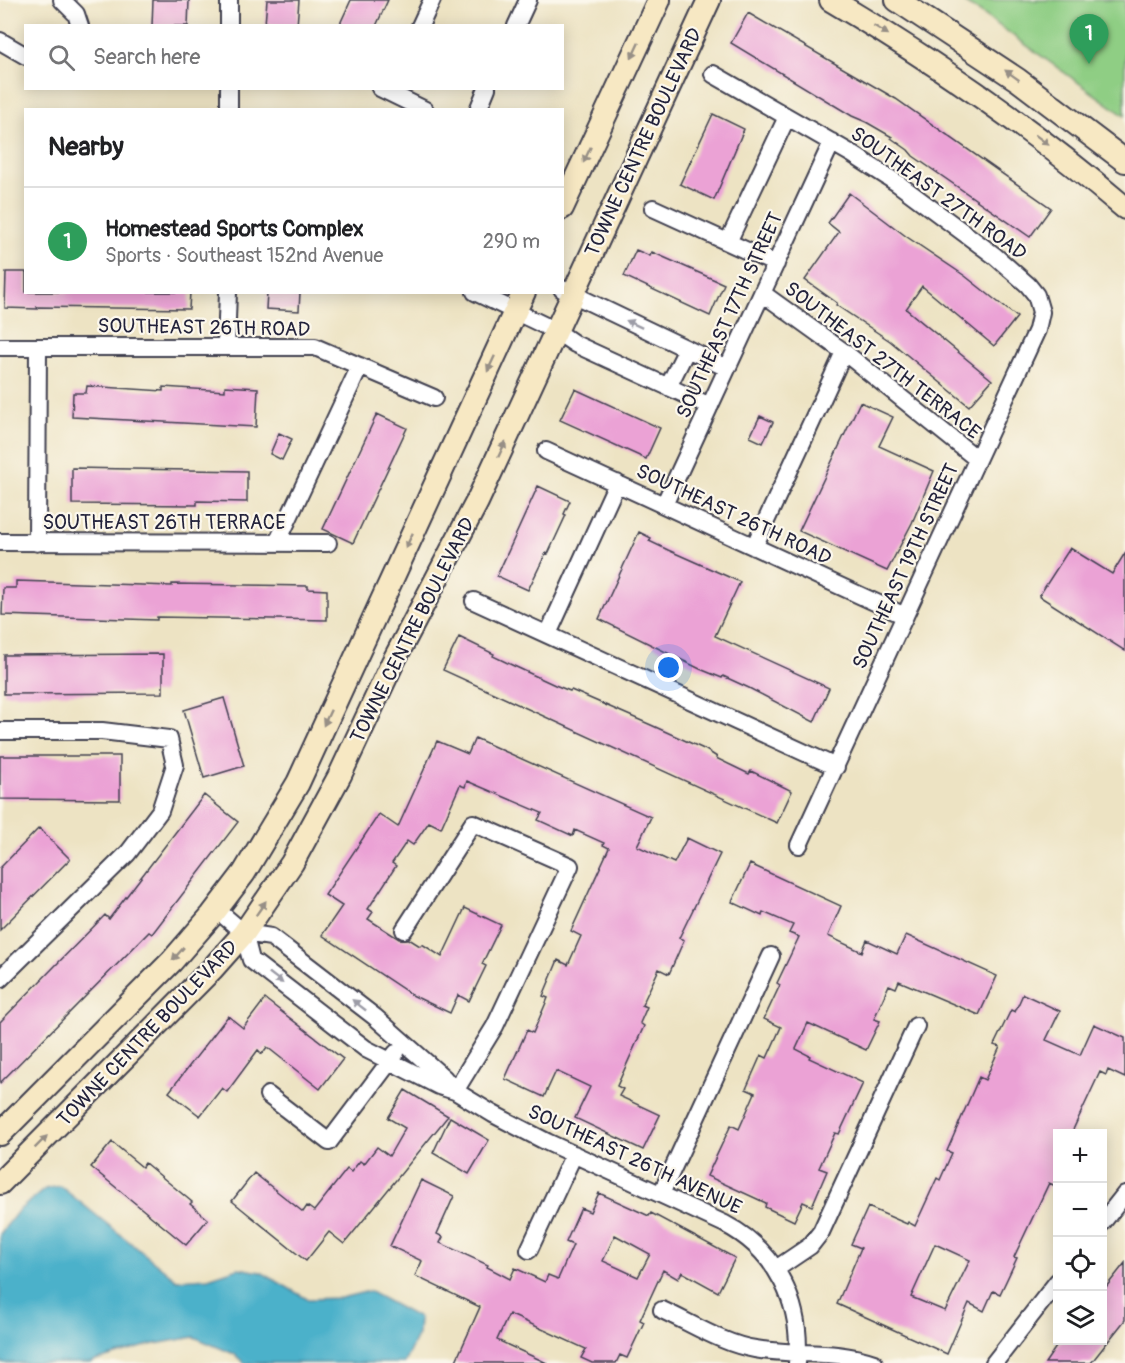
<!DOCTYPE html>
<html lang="en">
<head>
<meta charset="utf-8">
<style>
  :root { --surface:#fff; --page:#f6f6f6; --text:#202124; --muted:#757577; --line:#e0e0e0; --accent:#d93025 }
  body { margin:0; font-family:Pangolin,sans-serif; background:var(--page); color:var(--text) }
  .controls { position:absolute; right:18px; bottom:18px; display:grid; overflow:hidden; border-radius:0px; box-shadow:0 3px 15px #0003 }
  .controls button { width:54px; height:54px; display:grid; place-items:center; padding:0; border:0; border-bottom:2px solid var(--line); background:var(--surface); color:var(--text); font:30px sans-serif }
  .you { position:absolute; left:669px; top:668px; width:21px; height:21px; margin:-15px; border:4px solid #fff; border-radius:50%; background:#1a73e8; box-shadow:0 0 0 9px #1a73e833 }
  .badge { display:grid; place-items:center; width:39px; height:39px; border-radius:50%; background:var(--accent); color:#fff; font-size:20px; font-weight:700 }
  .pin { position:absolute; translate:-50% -50px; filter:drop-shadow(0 2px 3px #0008) }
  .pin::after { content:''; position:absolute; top:32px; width:21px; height:18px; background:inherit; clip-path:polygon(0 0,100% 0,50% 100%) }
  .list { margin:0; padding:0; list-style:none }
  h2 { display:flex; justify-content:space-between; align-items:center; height:78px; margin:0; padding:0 24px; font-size:26px }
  h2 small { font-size:20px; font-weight:400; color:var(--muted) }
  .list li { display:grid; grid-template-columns:39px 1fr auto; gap:18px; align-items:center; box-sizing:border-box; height:108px; padding:0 24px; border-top:2px solid var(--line) }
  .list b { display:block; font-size:22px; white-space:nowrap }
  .list p { margin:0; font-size:20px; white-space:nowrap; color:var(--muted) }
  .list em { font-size:20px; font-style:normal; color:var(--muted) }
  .icon { flex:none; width:33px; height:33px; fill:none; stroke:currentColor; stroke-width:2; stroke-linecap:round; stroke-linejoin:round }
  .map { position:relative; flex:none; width:1125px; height:1363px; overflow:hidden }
  .search { position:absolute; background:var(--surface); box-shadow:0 3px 15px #0003; left:24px; top:24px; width:540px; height:66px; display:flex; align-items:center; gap:15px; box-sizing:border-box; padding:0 21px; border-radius:0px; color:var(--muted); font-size:22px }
  .panel { position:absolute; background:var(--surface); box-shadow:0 3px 15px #0003; left:24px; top:108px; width:540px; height:186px; border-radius:0px }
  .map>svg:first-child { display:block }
</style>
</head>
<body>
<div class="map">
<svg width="1125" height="1363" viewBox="0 0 1125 1363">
  <rect width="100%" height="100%" fill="#fbf7ec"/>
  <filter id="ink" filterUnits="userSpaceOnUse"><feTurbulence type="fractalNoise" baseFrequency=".0167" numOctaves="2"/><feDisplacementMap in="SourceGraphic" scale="12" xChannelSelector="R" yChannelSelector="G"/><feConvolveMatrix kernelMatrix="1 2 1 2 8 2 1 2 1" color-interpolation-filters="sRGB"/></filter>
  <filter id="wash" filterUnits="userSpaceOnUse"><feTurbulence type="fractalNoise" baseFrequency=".008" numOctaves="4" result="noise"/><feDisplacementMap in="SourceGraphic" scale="24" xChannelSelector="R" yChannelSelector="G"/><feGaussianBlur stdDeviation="1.35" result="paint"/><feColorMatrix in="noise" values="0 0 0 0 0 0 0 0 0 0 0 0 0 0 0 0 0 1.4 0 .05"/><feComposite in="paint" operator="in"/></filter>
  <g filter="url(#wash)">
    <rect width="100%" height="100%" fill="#ede3c3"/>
    <path fill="#8fce84" stroke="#587860" stroke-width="1.5" d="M 960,0 L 1125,0 L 1125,116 L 980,12 Z"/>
    <path fill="#4bb1ca" stroke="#366a82" stroke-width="1.5" d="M 60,1186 L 177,1280 L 208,1278 L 238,1268 L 261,1272 L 307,1299 L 341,1298 L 369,1291 L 419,1318 L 418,1334 L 404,1363 L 244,1363 L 234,1354 L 194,1337 L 149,1345 L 89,1363 L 0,1363 L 0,1234 L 18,1211 L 45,1189 Z"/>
    <g id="blocks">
      <path fill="#eba2d5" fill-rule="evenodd" d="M 153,0 L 189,0 L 188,26 L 152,26 Z
        M 267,0 L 299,0 L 297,26 L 265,24 Z
        M 351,0 L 388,0 L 376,26 L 339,26 Z
        M 748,13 L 896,99 L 1051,208 L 1030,237 L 913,156 L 908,150 L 891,138 L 892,137 L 866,122 L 852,116 L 731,43 Z
        M 713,114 L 744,129 L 714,200 L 680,184 Z
        M 849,193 L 907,237 L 965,276 L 1017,317 L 994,346 L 922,286 L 906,309 L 992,380 L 969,406 L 890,341 L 836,305 L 837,303 L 805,280 L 839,232 L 828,223 Z
        M 636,250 L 650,256 L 652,252 L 724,284 L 710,316 L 624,276 Z
        M 6,272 L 26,272 L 26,292 L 190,292 L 189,309 L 37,307 L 38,309 L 5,308 Z
        M 267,292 L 300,292 L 299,311 L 266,309 Z
        M 87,386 L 163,391 L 163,387 L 225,391 L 225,386 L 258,388 L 256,427 L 72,417 L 73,393 L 86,393 Z
        M 575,389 L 660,428 L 646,459 L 560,420 Z
        M 860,402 L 893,417 L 879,446 L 934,471 L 912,523 L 887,571 L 799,531 Z
        M 377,414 L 407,428 L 353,543 L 323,529 Z
        M 760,416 L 773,422 L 763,443 L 750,437 Z
        M 279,433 L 292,439 L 282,460 L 270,454 Z
        M 72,468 L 247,471 L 247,502 L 197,501 L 197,505 L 72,504 Z
        M 538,486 L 570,501 L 564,514 L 566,515 L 548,554 L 546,553 L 528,590 L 497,576 Z
        M 639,532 L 651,538 L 649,541 L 668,550 L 740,582 L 715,636 L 829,688 L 814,722 L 749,688 L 723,676 L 722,678 L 700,669 L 599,619 Z
        M 1070,548 L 1112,574 L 1125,553 L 1125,651 L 1039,596 Z
        M 16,581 L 172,586 L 172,584 L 308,586 L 308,589 L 327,590 L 327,620 L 157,617 L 157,620 L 2,615 L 3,588 L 16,588 Z
        M 459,637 L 494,654 L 493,656 L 514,666 L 555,685 L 570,691 L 571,690 L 651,725 L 706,750 L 717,757 L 716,758 L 749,774 L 751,771 L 792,791 L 777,823 L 443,670 Z
        M 163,654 L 163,693 L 4,694 L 4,655 Z
        M 224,698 L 244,766 L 204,778 L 184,710 Z
        M 475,738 L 651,817 L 637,846 L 674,863 L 687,838 L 720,854 L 679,938 L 684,940 L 669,974 L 659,969 L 642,1005 L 647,1007 L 640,1023 L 644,1026 L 617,1086 L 623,1089 L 619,1096 L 660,1115 L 643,1150 L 575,1118 L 590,1087 L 556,1071 L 544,1097 L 505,1079 L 527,1030 L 533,1033 L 548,998 L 543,996 L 558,960 L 568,965 L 581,936 L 571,931 L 609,848 L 603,845 L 604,843 L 575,830 L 573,836 L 538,820 L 542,813 L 467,781 L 465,787 L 460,785 L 441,828 L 429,822 L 413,845 L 407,841 L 392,863 L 396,866 L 368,909 L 373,912 L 368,919 L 399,939 L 409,939 L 420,946 L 422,944 L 442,957 L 465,908 L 501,925 L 482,964 L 486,966 L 469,1001 L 458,995 L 450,1013 L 412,995 L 322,935 L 342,906 L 325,895 L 379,814 L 398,827 L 437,741 L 468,754 Z
        M 0,756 L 120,756 L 120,800 L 0,799 Z
        M 204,795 L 238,822 L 152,934 L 149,932 L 0,1083 L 0,1022 L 105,915 L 109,919 Z
        M 39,828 L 70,859 L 0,930 L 0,868 Z
        M 750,864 L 841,906 L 828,936 L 862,952 L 867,940 L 897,954 L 906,935 L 997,976 L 979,1015 L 899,981 L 896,988 L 889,985 L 874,1019 L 880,1021 L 866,1050 L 808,1023 L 796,1049 L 810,1056 L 809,1058 L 863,1083 L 839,1134 L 835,1133 L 819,1168 L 827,1171 L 812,1206 L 803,1202 L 794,1221 L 765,1207 L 766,1203 L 707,1176 L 731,1125 L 739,1129 L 755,1093 L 746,1089 L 761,1055 L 767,1058 L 781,1027 L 764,1019 L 780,985 L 777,983 L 799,937 L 789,933 L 793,925 L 763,912 L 762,916 L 732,902 Z
        M 1023,994 L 1060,1011 L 1046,1040 L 1080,1055 L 1094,1024 L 1125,1038 L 1125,1078 L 1108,1070 L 1106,1075 L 1100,1072 L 1071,1134 L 1058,1134 L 1058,1187 L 1049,1183 L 1014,1257 L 1017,1258 L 1000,1294 L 993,1291 L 984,1311 L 969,1303 L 947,1354 L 837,1304 L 861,1248 L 851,1244 L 868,1207 L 907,1224 L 908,1222 L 915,1226 L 937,1178 L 940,1180 L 952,1153 L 947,1151 L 979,1077 L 985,1080 L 1000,1047 L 994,1045 L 1011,1010 L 1015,1012 ZM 935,1244 L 970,1260 L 945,1311 L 911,1297 Z
        M 265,999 L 343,1059 L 320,1089 L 267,1047 L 262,1054 L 258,1050 L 227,1092 L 222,1088 L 200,1116 L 169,1092 L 228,1016 L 243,1028 Z
        M 405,1090 L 448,1116 L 344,1244 L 329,1232 L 306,1261 L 232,1201 L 254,1173 L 303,1212 L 307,1206 L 314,1211 L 347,1169 L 351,1172 L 360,1161 L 364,1164 L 377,1147 L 389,1156 L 405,1128 L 388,1118 Z
        M 450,1117 L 489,1140 L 469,1174 L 433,1153 Z
        M 112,1142 L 142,1167 L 145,1163 L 192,1202 L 190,1204 L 208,1219 L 186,1245 L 91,1167 Z
        M 421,1180 L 454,1196 L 437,1234 L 443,1237 L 440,1243 L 488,1265 L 487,1267 L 510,1279 L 515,1268 L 545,1282 L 548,1275 L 558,1279 L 573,1245 L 566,1242 L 581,1208 L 590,1212 L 599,1193 L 649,1216 L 651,1213 L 735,1258 L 718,1292 L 682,1272 L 678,1279 L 663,1270 L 640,1320 L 644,1322 L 627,1358 L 620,1355 L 616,1363 L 592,1363 L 581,1358 L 586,1349 L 509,1314 L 497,1340 L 547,1363 L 455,1363 L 480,1307 L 415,1276 L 422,1261 L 390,1246 ZM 615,1235 L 650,1254 L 638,1277 L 603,1261 Z
        M 1125,1263 L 1125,1320 L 1091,1363 L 1045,1363 L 1060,1341 L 1102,1341 L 1102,1292 Z"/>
    </g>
  </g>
  <g filter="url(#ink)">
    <use href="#blocks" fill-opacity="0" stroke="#403f4f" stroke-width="1.5"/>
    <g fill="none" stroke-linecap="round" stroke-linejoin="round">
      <defs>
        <path id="street" d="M 62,0 L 76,14 L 80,26
          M 229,26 L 229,0
          M 420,26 L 432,0
          M 516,26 L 528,0
          M 0,41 L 26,56
          M 713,74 L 852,154 L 897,183 L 995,256 L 1028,285 L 1036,295 L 1041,312 L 1037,330 L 799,845
          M 380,88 L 425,110
          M 229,110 L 229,88
          M 478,110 L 487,88
          M 653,208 L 776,264
          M 728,242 L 787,117
          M 562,289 L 727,368
          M 475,292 L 556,331 L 575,344 L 710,406
          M 762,293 L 844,352 L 977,459
          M 0,347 L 315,347 L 434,398
          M 226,347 L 228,292
          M 668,387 L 687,349
          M 546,451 L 905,616
          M 664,505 L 832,142
          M 0,542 L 328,543
          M 37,543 L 38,347
          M 277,543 L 360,366
          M 754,547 L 844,352
          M 474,601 L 836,767
          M 548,634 L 617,483
          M 0,731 L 102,731 L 169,739 L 175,765 L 160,811 L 128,853 L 0,979
          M 216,909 L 244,933 L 271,937 L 375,1017 L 444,1078 L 452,1088
          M 404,930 L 473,823 L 570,866 L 495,1026 L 455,1091
          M 244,933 L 251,960 L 366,1049 L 439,1086 L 455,1091 L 493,1114 L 547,1142 L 725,1224 C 777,1251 803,1305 797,1363
          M 268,1095 L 329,1142 L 396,1053
          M 661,1194 L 771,956
          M 1102,1223 L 1125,1194
          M 529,1250 L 574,1154
          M 776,1269 L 810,1246 L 821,1232 L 916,1026
          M 662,1310 C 691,1323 723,1344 755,1349 C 795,1356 835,1349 874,1363
          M 994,1363 L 1058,1281"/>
        <path id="secondary" d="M 831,0 C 934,61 1033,129 1125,208
          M 897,0 L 1018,80 L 1125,161
          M 562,208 L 659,0
          M 0,1134 L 172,961 L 212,915 L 244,873 L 298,783 L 524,292
          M 0,1183 L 212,969 L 244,933 L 292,863 L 340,775 L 393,662 L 477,502 L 709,0"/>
      </defs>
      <use href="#street" stroke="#403f4f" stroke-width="20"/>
      <use href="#secondary" stroke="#403f4f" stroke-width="26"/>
      <use href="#street" stroke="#fff" stroke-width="16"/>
      <use href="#secondary" stroke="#f7e8c3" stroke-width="22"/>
    </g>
    <defs><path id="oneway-solid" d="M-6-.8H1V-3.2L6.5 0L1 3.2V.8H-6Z" transform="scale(1.5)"/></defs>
    <g fill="#978f86">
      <use href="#oneway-solid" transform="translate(881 30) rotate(32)"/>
      <use href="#oneway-solid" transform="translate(635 51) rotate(115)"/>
      <use href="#oneway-solid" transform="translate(1012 75) rotate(-145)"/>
      <use href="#oneway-solid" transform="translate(1042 140) rotate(37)"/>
      <use href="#oneway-solid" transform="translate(587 155) rotate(115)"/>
      <use href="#oneway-solid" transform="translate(491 364) rotate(115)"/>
      <use href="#oneway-solid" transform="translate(502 449) rotate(-65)"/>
      <use href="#oneway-solid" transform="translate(409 541) rotate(115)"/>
      <use href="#oneway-solid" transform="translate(327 718) rotate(115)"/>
      <use href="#oneway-solid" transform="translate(261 908) rotate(-55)"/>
      <use href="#oneway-solid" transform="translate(178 954) rotate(132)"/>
      <use href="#oneway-solid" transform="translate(41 1142) rotate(-45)"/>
    </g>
    <g fill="#9c9ca7">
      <use href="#oneway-solid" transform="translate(634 324) rotate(-155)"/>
      <use href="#oneway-solid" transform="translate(276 978) rotate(38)"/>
      <use href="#oneway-solid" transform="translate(359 1005) rotate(-142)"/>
    </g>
  </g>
  <g text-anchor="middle" stroke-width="4.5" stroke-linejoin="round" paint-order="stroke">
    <g font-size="20" fill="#22223b" stroke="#fbf7ec">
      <text transform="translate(643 142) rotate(-65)" y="7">TOWNE CENTRE BOULEVARD</text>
      <text transform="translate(939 193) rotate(36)" y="7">SOUTHEAST 27TH ROAD</text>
      <text transform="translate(729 315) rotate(-65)" y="7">SOUTHEAST 17TH STREET</text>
      <text transform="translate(204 327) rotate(1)" y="7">SOUTHEAST 26TH ROAD</text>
      <text transform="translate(883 360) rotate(38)" y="7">SOUTHEAST 27TH TERRACE</text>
      <text transform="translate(734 514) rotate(25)" y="7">SOUTHEAST 26TH ROAD</text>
      <text x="164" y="529">SOUTHEAST 26TH TERRACE</text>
      <text transform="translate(905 566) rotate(-65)" y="7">SOUTHEAST 19TH STREET</text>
      <text transform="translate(412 630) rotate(-63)" y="7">TOWNE CENTRE BOULEVARD</text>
      <text transform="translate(147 1033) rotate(-46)" y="7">TOWNE CENTRE BOULEVARD</text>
      <text transform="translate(635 1159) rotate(25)" y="7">SOUTHEAST 26TH AVENUE</text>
    </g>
  </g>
</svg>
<div class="controls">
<button>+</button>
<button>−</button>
<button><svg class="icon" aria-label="locate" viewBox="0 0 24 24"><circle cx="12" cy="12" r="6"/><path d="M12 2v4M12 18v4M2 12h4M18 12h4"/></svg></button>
<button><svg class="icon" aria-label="layers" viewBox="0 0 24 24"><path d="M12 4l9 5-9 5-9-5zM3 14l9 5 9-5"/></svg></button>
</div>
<div class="you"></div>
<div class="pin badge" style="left:1089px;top:64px;background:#2e9e5b">1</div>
<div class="search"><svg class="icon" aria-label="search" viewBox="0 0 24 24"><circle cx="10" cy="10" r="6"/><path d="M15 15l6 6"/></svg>Search here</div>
<section class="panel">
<h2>Nearby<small></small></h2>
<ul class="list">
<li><span class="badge" style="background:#2e9e5b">1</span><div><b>Homestead Sports Complex</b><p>Sports · Southeast 152nd Avenue</p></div><em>290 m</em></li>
</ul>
</section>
</div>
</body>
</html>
